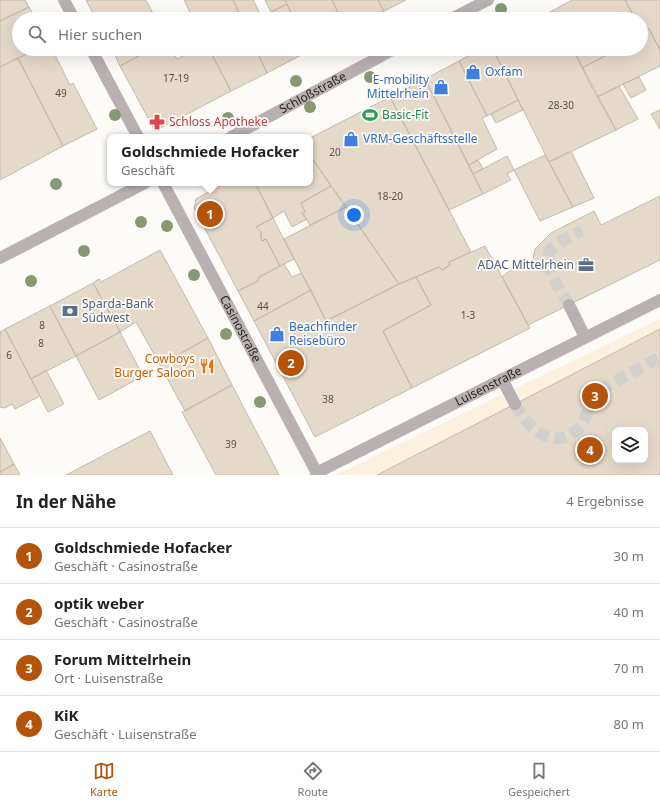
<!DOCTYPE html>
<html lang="de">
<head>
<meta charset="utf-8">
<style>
  :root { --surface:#fff; --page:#f6f6f6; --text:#222; --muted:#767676; --line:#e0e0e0; --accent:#b45309 }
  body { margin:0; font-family:"Noto Sans",sans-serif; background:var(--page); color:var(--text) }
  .controls { position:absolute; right:12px; bottom:12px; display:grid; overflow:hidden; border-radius:8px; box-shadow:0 4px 16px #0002 }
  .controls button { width:36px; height:36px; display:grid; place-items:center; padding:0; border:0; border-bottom:1px solid var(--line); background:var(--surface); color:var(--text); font:20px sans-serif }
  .you { position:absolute; left:354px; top:215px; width:14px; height:14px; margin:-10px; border:3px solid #fff; border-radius:50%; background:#1a73e8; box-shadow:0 0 0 6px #1a73e833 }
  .badge { display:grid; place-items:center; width:26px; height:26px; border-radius:50%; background:var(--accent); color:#fff; font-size:13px; font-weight:700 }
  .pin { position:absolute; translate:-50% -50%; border:2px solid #fff; box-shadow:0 1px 4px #0006 }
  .popup { position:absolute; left:107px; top:134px; width:206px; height:52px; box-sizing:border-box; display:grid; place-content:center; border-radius:8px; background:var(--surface); filter:drop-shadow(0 1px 3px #0005); font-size:13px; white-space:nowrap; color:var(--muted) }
  .popup b { font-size:15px; color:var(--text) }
  .popup::after { content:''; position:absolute; left:50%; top:100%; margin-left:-8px; border:8px solid transparent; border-top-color:var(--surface) }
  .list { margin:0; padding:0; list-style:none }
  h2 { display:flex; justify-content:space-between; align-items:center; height:52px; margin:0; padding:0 16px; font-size:17px }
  h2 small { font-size:13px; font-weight:400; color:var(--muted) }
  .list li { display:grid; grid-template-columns:26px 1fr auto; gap:12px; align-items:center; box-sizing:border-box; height:56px; padding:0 16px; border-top:1px solid var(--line) }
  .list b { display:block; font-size:15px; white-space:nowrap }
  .list p { margin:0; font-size:13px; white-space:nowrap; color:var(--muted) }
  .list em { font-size:13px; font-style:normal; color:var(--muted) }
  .icon { flex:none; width:22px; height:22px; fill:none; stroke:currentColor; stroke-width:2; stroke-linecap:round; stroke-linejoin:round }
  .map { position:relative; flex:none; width:660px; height:475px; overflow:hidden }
  .search { position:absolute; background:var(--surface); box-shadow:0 4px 16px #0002; left:12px; right:12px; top:12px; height:44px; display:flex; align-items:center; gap:10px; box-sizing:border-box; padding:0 14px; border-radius:22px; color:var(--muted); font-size:15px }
  .sheet { height:276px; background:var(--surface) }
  nav { display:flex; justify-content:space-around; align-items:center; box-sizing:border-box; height:56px; border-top:1px solid var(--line); background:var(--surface); font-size:11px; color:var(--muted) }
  nav a { display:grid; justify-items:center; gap:2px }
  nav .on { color:var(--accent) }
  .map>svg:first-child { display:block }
</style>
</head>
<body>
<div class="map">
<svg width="660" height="475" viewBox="0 0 660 475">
  <rect width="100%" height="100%" fill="#fdfbf8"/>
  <path fill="#fdf0de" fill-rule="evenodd" d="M 660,319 L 660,475 L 335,475 ZM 615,430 L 645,430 L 645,460 L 615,460 Z"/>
  <path fill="#e5d9ca" stroke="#c4b9aa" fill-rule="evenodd" d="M 0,0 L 25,0 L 29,7 L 0,21 Z
    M 86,0 L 146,0 L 156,19 L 96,19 Z
    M 184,0 L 233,0 L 242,19 L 193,19 Z
    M 233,0 L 253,0 L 262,17 L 257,19 L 242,19 Z
    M 265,0 L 285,0 L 287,4 L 271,12 Z
    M 285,0 L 332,0 L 341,19 L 294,19 Z
    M 332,0 L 378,0 L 384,11 L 369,19 L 341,19 Z
    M 378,0 L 406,0 L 384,11 Z
    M 572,0 L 625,0 L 633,14 L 624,19 L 556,19 L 552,11 Z
    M 625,0 L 660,0 L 660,50 L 649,29 L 642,33 L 641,30 L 641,19 L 635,19 Z
    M 287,4 L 294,19 L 257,19 Z
    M 29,7 L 36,19 L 19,19 L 19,49 L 37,49 L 0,67 L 0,21 Z
    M 552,11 L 556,19 L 536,19 Z
    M 633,14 L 635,19 L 627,19 L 626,18 Z
    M 649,29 L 660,50 L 660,66 L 597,97 L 582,68 L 618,49 L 641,49 L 641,30 L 642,33 Z
    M 37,49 L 52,49 L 70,85 L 73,83 L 97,129 L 63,146 L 18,58 Z
    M 112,49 L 152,49 L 120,66 Z
    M 152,49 L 171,49 L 177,59 L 196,49 L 209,49 L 231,91 L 155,131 L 120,66 Z
    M 209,49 L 256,49 L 267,73 L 231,91 Z
    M 256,49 L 309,49 L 309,51 L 267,73 Z
    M 481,49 L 493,49 L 518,100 L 487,116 L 459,61 Z
    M 493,49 L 573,49 L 616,130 L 549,162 Z
    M 573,49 L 618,49 L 582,68 Z
    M 18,58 L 63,146 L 0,180 L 0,67 Z
    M 459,61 L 487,116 L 482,118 L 497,149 L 469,165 L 425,79 Z
    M 639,77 L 646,90 L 631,98 L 623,84 Z
    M 425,79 L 483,194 L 449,210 L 390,97 Z
    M 619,86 L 638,119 L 616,130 L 597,97 Z
    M 390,97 L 471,252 L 449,262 L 450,265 L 442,270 L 439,267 L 399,284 L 310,155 L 310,138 Z
    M 518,100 L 523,110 L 496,123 L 491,114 Z
    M 660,110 L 660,129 L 651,114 Z
    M 571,151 L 594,198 L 573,207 L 549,162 Z
    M 310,155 L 331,186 L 301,203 L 305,212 L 302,213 L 307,219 L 292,227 L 284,211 L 273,218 L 255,183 L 310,183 Z
    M 545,155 L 573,207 L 540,221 L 514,170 Z
    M 507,156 L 514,170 L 507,174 L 511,180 L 483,194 L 473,174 Z
    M 478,160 L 483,169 L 473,174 L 469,165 Z
    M 225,183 L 255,183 L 273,218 L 256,227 L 261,232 L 261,238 L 262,241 L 266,239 L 280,266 L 259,277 L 258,281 L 238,291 L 194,208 L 196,199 Z
    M 331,186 L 346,207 L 310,225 L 302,213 L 305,212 L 301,203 Z
    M 660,196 L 660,260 L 528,325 L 502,277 L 508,272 L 533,259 L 535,249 L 551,233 L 594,211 L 601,225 Z
    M 346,207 L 399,284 L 326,321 L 284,239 Z
    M 273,218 L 294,259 L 280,266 L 266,239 L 262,241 L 261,238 L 261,232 L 256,227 Z
    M 485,246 L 530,328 L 412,388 L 383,331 L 431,305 L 416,277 L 439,267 L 442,270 L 450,265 L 449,262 Z
    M 160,250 L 208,338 L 160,365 L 136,322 L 120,332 L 93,283 L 99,279 L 101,282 Z
    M 284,264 L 292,277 L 301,273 L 311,290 L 254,321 L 238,291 L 258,281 L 259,277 Z
    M 416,277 L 431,305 L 383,331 L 412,388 L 315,437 L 254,321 L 311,290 L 326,321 L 399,284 Z
    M 93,283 L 120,332 L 76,356 L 50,306 Z
    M 50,306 L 76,356 L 31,379 L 5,329 Z
    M 5,329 L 40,396 L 15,409 L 12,404 L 5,408 L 0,407 L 0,332 Z
    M 660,329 L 660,475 L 377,475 L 515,404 ZM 615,430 L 645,430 L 645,460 L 615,460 Z
    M 120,332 L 143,376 L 99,400 L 76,356 Z
    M 208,338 L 232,385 L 185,411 L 160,365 Z
    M 46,370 L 64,404 L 48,412 L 31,379 Z
    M 232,385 L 279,475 L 216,475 L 182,412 Z
    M 150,431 L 173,475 L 66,475 Z
    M 0,438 L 14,464 L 0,472 Z
    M 14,464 L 20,475 L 0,475 L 0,472 Z"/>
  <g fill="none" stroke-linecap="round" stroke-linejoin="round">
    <path stroke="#d2d0cc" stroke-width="12" stroke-dasharray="12 6" stroke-linecap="butt" d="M 569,305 C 562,293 541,264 550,251 C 557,241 572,236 582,231
      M 515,404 C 528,428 554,454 580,427 C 588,419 587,407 592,398 C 593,396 596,393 598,391 L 660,357"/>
    <g stroke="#b9b0b2" stroke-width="12">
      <path d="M 64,0 L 74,19"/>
      <path d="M 451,19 L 488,0"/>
      <path d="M 91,49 L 138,137"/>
      <path id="s1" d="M 231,137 L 394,49"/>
      <path id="s2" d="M 163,183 L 318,475"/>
      <path d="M 0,258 L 145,183"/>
      <path d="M 569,305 L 585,337"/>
      <path d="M 502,379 L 515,404"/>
      <path id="s3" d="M 316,473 L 660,300"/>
    </g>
  </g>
  <g fill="#889873">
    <circle cx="501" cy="9" r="6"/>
    <circle cx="370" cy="77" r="6"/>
    <circle cx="296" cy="81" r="6"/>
    <circle cx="310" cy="107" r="6"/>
    <circle cx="115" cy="115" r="6"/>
    <circle cx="228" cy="118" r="6"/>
    <circle cx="56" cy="184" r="6"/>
    <circle cx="141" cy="222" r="6"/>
    <circle cx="167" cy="226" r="6"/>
    <circle cx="84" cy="251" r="6"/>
    <circle cx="194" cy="275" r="6"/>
    <circle cx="31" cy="281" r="6"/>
    <circle cx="226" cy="334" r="6"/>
    <circle cx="260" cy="402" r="6"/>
  </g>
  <defs>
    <symbol id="shop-bare" viewBox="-9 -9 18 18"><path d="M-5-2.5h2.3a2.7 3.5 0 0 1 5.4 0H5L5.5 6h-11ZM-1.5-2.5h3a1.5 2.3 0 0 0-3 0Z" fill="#3f7fe0" stroke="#fdfbf8" stroke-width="2.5" paint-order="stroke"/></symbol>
    <symbol id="stadium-bare" viewBox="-9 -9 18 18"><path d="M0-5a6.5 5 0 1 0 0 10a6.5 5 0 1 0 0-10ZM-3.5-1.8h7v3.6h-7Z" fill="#2e9e5b" stroke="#fdfbf8" stroke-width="2.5" paint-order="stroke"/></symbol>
    <symbol id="pharmacy-bare" viewBox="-9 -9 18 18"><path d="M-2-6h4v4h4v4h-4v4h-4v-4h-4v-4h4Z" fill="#e0444e" stroke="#fdfbf8" stroke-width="2.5" paint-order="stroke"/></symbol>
    <symbol id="office-bare" viewBox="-9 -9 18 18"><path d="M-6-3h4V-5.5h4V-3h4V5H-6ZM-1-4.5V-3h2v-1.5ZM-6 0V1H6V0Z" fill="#5c6f8a" stroke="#fdfbf8" stroke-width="2.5" paint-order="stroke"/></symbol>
    <symbol id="bank-bare" viewBox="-9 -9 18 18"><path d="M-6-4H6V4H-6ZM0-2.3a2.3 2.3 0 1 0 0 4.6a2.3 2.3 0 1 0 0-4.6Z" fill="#5c6f8a" stroke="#fdfbf8" stroke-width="2.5" paint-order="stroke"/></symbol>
    <symbol id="restaurant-bare" viewBox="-9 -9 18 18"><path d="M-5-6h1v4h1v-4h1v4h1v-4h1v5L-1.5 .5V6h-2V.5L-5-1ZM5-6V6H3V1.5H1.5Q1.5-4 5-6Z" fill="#e8710a" stroke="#fdfbf8" stroke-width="2.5" paint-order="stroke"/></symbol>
  </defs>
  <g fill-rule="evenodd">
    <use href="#shop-bare" x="462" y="61" width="22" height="22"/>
    <use href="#shop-bare" x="430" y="76" width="22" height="22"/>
    <use href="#stadium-bare" x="359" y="104" width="22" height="22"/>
    <use href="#pharmacy-bare" x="146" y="111" width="22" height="22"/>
    <use href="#shop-bare" x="340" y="128" width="22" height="22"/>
    <use href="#office-bare" x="575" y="254" width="22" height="22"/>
    <use href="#bank-bare" x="59" y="300" width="22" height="22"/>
    <use href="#shop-bare" x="266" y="323" width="22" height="22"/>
    <use href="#restaurant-bare" x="196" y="355" width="22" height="22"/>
  </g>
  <g text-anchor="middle" stroke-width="3.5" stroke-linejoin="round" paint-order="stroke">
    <g font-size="10" fill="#575149">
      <text x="176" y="82">17-19</text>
      <text x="61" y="97">49</text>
      <text x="561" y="109">28-30</text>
      <text x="335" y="156">20</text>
      <text x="390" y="200">18-20</text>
      <text x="263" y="310">44</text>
      <text x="468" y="319">1-3</text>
      <text x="42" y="329">8</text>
      <text x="41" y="347">8</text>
      <text x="9" y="359">6</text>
      <text x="328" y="403">38</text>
      <text x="231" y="448">39</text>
    </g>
    <g font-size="12" fill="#366cbe" stroke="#fdfbf8" text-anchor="start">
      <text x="485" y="76">Oxfam</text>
      <text x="429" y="84" text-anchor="end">E-mobility<tspan x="429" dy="14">Mittelrhein</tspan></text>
      <text x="363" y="143">VRM-Geschäftsstelle</text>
      <text x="289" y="331">Beachfinder<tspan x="289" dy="14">Reisebüro</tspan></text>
    </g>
    <g font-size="12" fill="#28241e" stroke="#fdfbf8">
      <text dy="4" stroke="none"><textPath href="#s1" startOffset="93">Schloßstraße</textPath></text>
      <text dy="4" stroke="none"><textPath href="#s2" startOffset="165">Casinostraße</textPath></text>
      <text dy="4" stroke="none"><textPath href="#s3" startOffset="193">Luisenstraße</textPath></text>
    </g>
    <g font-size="12" fill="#27864d" stroke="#fdfbf8" text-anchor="start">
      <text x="382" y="119">Basic-Fit</text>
    </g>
    <g font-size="12" fill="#be3a42" stroke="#fdfbf8" text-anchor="start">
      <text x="169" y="126">Schloss Apotheke</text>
    </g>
    <g font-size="12" fill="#4e5e75" stroke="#fdfbf8" text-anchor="end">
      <text x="574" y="269">ADAC Mittelrhein</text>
      <text x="82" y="308" text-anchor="start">Sparda-Bank<tspan x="82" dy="14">Südwest</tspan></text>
    </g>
    <g font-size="12" fill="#c56008" stroke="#fdfbf8" text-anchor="end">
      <text x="195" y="363">Cowboys<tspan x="195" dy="14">Burger Saloon</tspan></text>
    </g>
  </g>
</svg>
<div class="controls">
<button><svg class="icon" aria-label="layers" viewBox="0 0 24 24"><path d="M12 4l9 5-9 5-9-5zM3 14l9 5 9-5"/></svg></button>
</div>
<div class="you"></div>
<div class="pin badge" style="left:210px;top:214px">1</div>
<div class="popup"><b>Goldschmiede Hofacker</b>Geschäft</div>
<div class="pin badge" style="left:291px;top:363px">2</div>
<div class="pin badge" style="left:595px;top:396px">3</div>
<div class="pin badge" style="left:590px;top:450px">4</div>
<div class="search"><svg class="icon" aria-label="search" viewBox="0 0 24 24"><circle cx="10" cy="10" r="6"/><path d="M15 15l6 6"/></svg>Hier suchen</div>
</div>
<section class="sheet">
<h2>In der Nähe<small>4 Ergebnisse</small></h2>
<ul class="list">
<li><span class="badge">1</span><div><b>Goldschmiede Hofacker</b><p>Geschäft · Casinostraße</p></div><em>30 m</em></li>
<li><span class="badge">2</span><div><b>optik weber</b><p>Geschäft · Casinostraße</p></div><em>40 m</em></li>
<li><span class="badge">3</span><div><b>Forum Mittelrhein</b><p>Ort · Luisenstraße</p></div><em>70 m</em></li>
<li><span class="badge">4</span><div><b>KiK</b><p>Geschäft · Luisenstraße</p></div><em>80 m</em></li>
</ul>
</section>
<nav>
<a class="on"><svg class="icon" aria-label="map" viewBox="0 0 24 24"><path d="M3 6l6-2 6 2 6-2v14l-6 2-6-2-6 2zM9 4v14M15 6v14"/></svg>Karte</a>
<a><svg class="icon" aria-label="directions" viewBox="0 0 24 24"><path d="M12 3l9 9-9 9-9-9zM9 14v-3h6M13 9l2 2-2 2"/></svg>Route</a>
<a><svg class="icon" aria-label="saved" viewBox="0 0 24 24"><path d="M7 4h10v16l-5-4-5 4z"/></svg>Gespeichert</a>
</nav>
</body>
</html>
